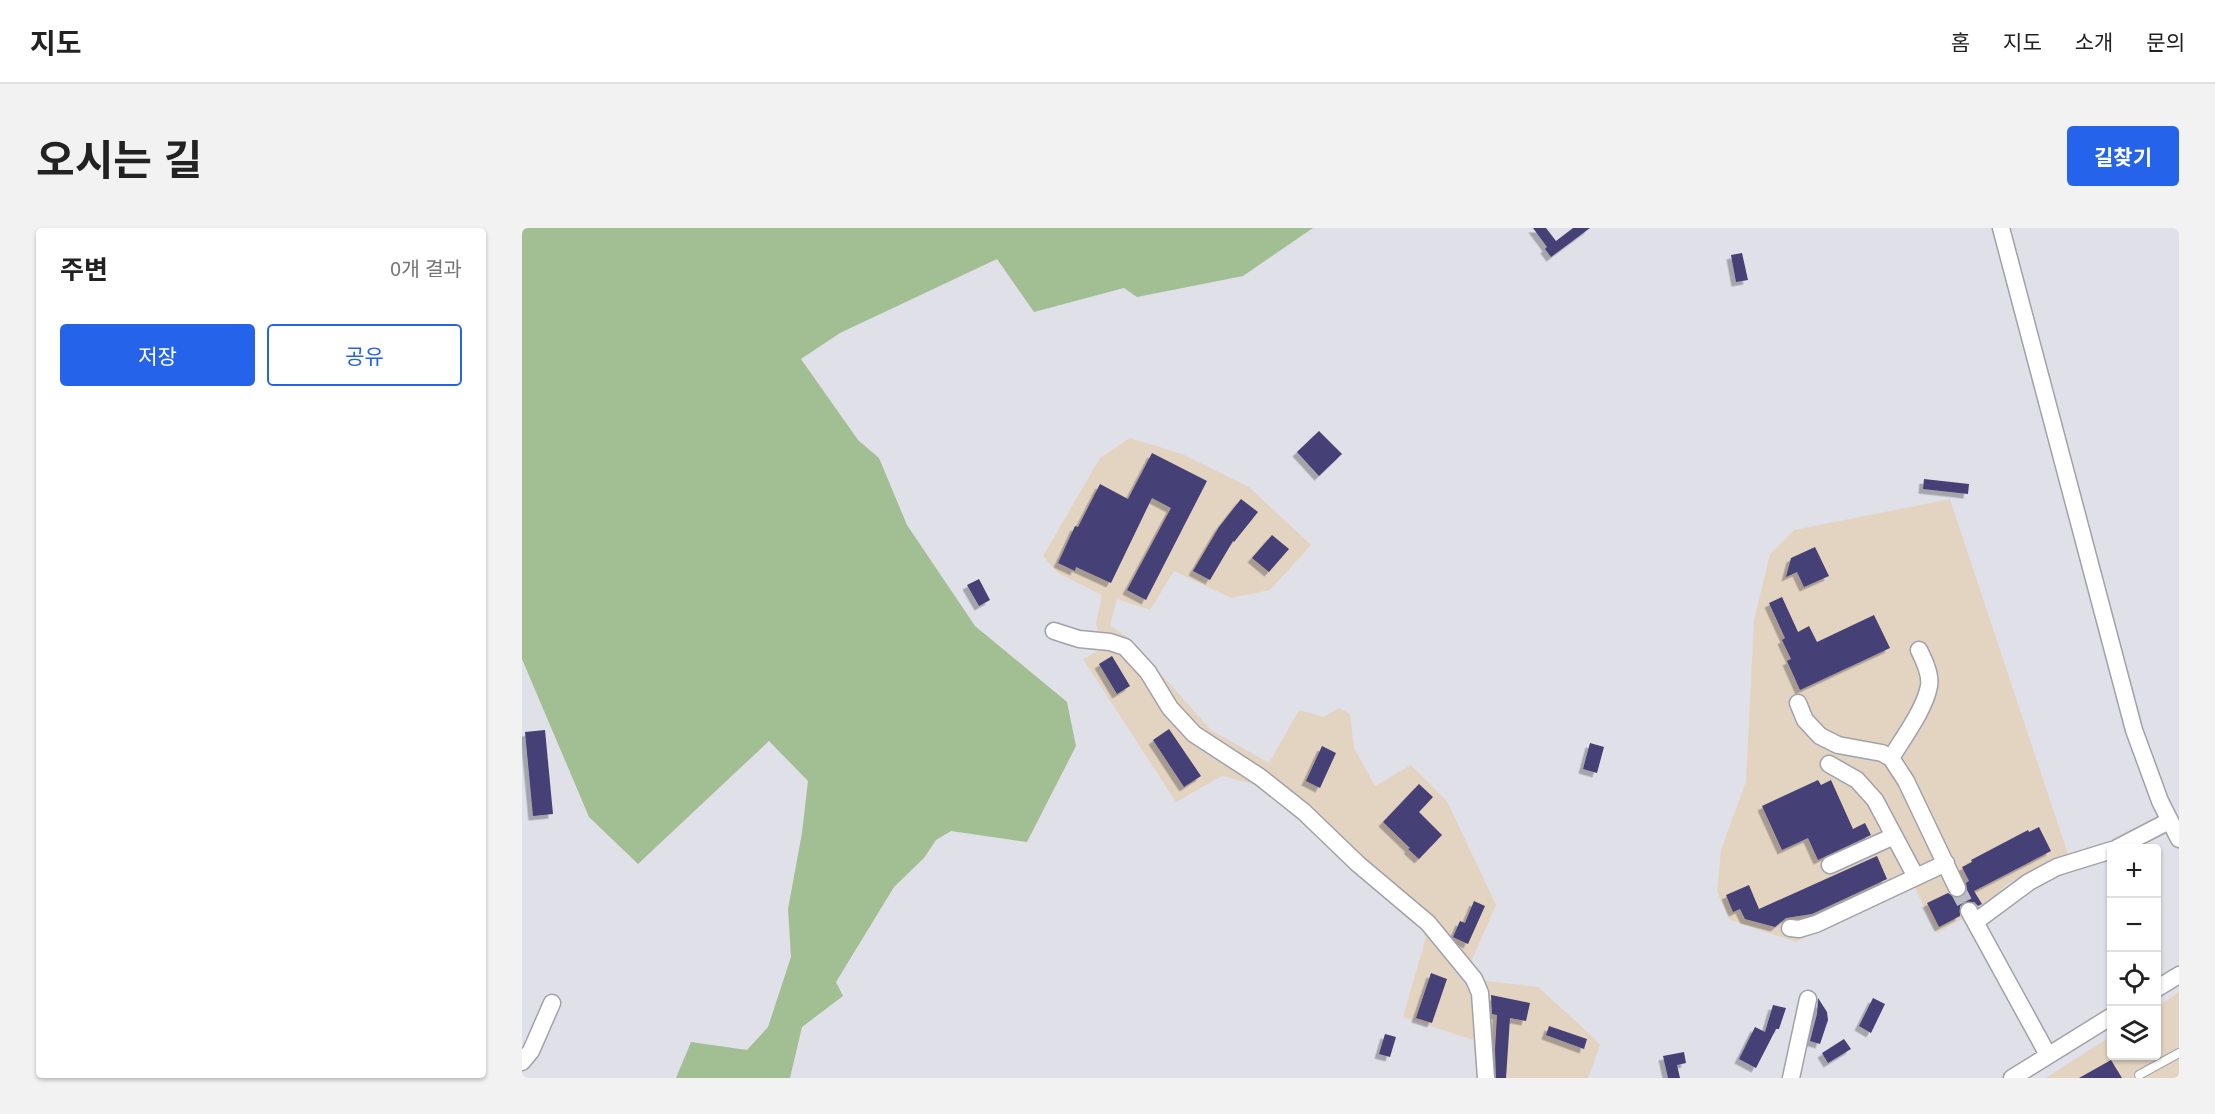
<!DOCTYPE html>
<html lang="ko">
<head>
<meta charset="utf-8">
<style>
  :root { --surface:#fff; --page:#f2f2f2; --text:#222; --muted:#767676; --line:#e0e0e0; --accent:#2563eb }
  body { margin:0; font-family:Georgia,"Noto Sans KR",serif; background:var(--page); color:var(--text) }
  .controls { position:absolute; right:18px; bottom:18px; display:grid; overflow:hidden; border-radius:6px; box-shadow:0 2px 4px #0004 }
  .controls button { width:54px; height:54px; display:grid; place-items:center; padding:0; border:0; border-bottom:2px solid var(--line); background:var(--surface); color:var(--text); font:30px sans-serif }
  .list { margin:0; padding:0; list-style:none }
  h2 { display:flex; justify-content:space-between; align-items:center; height:78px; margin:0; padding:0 24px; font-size:26px }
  h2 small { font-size:20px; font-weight:400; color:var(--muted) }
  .actions { display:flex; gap:12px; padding:18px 24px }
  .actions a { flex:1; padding:14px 0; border:2px solid var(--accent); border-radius:6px; text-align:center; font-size:21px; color:var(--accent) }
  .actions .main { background:var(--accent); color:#fff }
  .icon { flex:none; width:33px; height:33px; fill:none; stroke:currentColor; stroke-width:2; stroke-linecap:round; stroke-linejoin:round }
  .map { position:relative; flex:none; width:1657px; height:850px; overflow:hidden; border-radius:6px }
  header { display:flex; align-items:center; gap:36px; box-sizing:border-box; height:84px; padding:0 30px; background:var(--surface); border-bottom:2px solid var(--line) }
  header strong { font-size:28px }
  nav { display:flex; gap:33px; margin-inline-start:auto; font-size:21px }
  .intro { display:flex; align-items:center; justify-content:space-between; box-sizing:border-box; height:144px; padding:0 36px }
  h1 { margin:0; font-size:42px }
  .button { padding:15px 27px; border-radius:6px; background:var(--accent); color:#fff; font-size:21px; font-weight:700 }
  main { display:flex; gap:36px; padding:0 36px }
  aside { flex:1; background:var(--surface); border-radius:6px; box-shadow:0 2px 4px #0004 }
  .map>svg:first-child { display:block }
</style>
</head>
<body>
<header>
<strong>지도</strong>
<nav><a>홈</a><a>지도</a><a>소개</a><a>문의</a></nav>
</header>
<div class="intro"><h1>오시는 길</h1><a class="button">길찾기</a></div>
<main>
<aside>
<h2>주변<small>0개 결과</small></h2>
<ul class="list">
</ul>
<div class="actions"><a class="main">저장</a><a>공유</a></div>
</aside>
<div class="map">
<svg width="1657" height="850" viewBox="0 0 1657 850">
  <defs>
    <filter id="shadow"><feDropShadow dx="-4.5" dy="4.5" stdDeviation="0" flood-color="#0004"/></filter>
  </defs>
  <rect width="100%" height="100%" fill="#e0e0e9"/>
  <path fill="#e3d4c2" d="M 608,210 L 660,226 L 727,259 L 789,317 L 748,362 L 709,370 L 652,343 L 628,382 L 595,371 L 588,398 L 606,409 L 689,502 L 747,535 L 777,482 L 802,489 L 817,480 L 828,486 L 832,520 L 853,558 L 889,537 L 925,573 L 974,677 L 949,734 L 964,753 L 1016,759 L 1071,809 L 1078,817 L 1066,850 L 956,850 L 951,812 L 881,789 L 904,709 L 900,698 L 828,640 L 780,591 L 735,557 L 700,548 L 654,574 L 561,431 L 581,420 L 574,396 L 580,367 L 536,345 L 521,328 L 578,230 Z
    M 1428,271 L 1546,626 L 1485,656 L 1465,677 L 1415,705 L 1392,658 L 1274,714 L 1208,692 L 1195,664 L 1199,622 L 1224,553 L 1232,392 L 1248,326 L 1272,302 Z
    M 1657,764 L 1657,850 L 1524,850 L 1589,808 L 1590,828 L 1634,828 L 1635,779 Z"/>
  <path fill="#a1bf92" d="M 0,0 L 791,0 L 721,48 L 615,69 L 602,60 L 512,84 L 475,31 L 318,105 L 279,131 L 336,212 L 357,230 L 385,297 L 453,398 L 545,474 L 554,518 L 505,614 L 429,603 L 414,612 L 402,630 L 372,659 L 314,754 L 321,768 L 280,799 L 268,850 L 154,850 L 169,814 L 225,822 L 246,799 L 269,729 L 266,681 L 280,605 L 286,553 L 247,513 L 116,636 L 67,589 L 0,431 Z"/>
  <path fill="#443f75" filter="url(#shadow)" d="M 1011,0 L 1024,0 L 1034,13 L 1051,0 L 1068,0 L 1029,29 L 1023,21 L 1025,19 Z
    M 1220,25 L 1226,52 L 1214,54 L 1209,27 Z
    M 797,203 L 820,226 L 797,248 L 775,224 Z
    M 630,225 L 685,253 L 624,372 L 605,362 L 649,280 L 630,270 L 589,355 L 554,339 L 553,343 L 536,335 L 553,298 L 556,299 L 578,256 L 606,271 Z
    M 1402,251 L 1447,256 L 1446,266 L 1401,261 Z
    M 719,271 L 736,284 L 712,314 L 711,313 L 688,352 L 671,343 L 697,299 Z
    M 750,307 L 767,321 L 747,344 L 730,330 Z
    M 1293,319 L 1307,348 L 1282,359 L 1275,344 L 1264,349 L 1269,330 Z
    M 457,351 L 468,372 L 457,378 L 445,357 Z
    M 1260,369 L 1276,404 L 1287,398 L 1295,414 L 1352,387 L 1368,420 L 1278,462 L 1265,433 L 1269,431 L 1260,412 L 1263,410 L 1247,375 Z
    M 590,428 L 608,458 L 595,466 L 577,436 Z
    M 647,501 L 679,548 L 662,559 L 631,512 Z
    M 23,502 L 31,586 L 11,588 L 3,504 Z
    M 1068,515 L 1082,519 L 1075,545 L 1061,541 Z
    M 800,518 L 814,525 L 798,560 L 784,553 Z
    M 1296,552 L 1299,557 L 1309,552 L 1331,601 L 1343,595 L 1349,607 L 1296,632 L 1286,610 L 1260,622 L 1240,578 Z
    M 897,556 L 911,569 L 897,584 L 920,607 L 897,631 L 886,621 L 888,620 L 861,594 Z
    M 1517,599 L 1529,623 L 1452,663 L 1460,676 L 1456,678 L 1452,674 L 1442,674 L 1438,678 L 1438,688 L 1417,699 L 1405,675 L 1426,665 L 1434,670 L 1443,666 L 1445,661 L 1444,655 L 1447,653 L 1440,639 L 1450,634 L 1449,632 L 1506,602 L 1507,604 Z
    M 1355,628 L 1365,651 L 1290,686 L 1264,690 L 1253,699 L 1223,691 L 1218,681 L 1211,684 L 1204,667 L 1227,657 L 1237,681 Z
    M 952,673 L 963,678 L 946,716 L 931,709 L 938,693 L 943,695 Z
    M 909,745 L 925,751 L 910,795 L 894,790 Z
    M 969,767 L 1008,775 L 1004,793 L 988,790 L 984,850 L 974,850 L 973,821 L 975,787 L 970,786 Z
    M 1296,770 L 1305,784 L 1306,792 L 1298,816 L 1288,813 L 1295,786 Z
    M 1351,770 L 1363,776 L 1349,805 L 1337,798 Z
    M 1251,777 L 1264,780 L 1257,801 L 1254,801 L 1234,840 L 1217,831 L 1233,799 L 1243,804 Z
    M 1027,798 L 1065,811 L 1062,821 L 1024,807 Z
    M 863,806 L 874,809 L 868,829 L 857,826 Z
    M 1322,811 L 1329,821 L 1306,835 L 1300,825 Z
    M 1162,824 L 1164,835 L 1155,837 L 1158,850 L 1146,850 L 1141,828 Z
    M 1589,832 L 1600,850 L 1557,850 Z"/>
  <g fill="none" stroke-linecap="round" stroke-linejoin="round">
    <path stroke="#bcbcc4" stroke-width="16" stroke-dasharray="16 8" stroke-linecap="butt" d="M 1435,660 L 1447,683"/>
    <defs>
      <path id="lane" d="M 1617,847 L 1657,825"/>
      <path id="street" d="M 1479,0 L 1612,502 L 1638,573 L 1657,611
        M 532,403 L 557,411 L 588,414 L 603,419 L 626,444 L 648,480 L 672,506 L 738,549 L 782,584 L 836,636 L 906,695 L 952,751 L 958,765 L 964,850
        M 1276,475 L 1283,492 L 1298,508 L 1316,517 L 1360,525 L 1369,530 L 1384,553 L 1435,660
        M 1369,530 C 1381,510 1403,481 1407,458 C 1409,446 1402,432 1397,422
        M 1307,536 L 1335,552 L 1353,572 L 1394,649
        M 1595,620 L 1647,593
        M 1308,637 L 1372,608
        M 1447,683 L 1526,827
        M 1453,694 L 1507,654 L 1535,639 L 1590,622
        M 1268,700 L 1277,701 L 1294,696 L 1424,635
        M 1634,761 L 1657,747
        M 0,834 L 9,823 L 30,775
        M 1269,850 L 1286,771
        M 1490,850 L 1590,788"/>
    </defs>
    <use href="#lane" stroke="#a1a1aa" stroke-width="10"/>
    <use href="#street" stroke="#a1a1aa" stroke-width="19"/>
    <use href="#lane" stroke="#fff" stroke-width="8"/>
    <use href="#street" stroke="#fff" stroke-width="16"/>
  </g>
</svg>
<div class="controls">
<button>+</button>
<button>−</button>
<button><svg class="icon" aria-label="locate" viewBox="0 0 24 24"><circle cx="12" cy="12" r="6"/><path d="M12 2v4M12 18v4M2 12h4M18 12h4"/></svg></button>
<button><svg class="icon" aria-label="layers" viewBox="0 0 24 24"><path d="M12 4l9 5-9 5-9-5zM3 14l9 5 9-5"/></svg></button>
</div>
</div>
</main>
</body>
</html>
